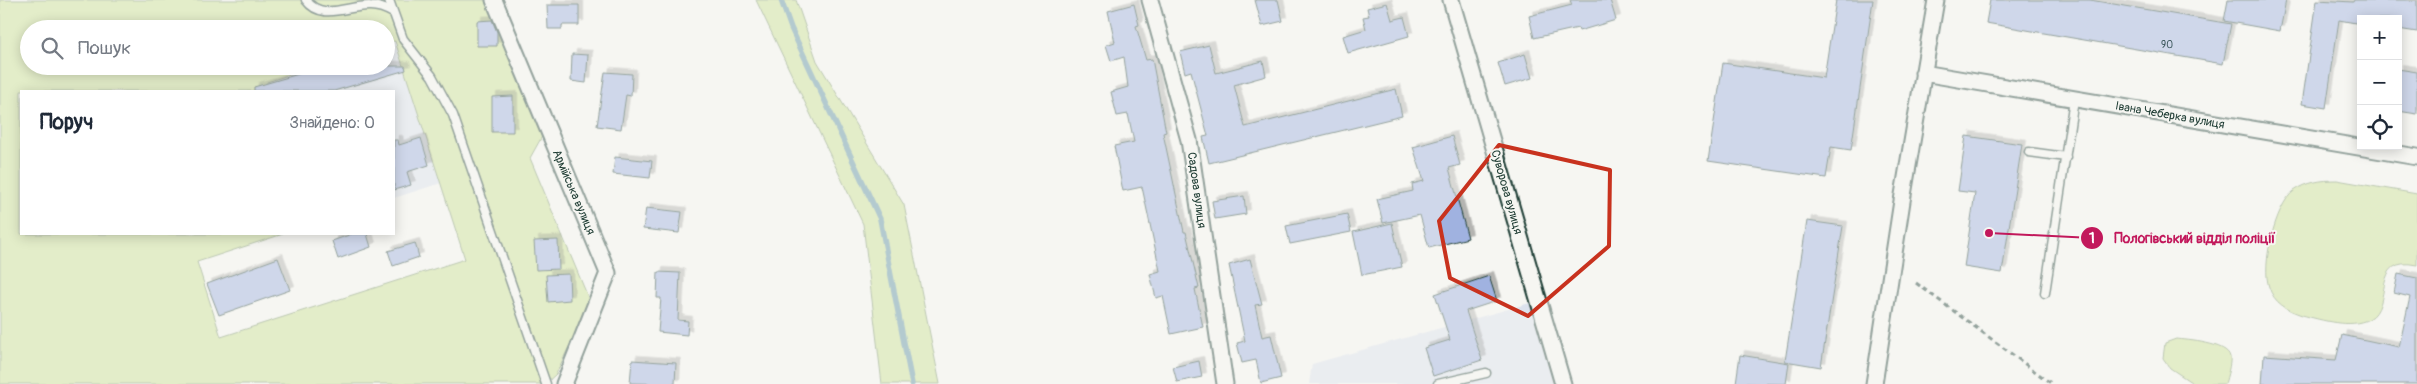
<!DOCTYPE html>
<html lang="uk">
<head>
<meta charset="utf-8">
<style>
  :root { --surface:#fff; --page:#f6f6f7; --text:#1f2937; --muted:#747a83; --line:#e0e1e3 }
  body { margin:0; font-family:Pangolin,sans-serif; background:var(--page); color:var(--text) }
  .controls { position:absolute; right:15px; top:15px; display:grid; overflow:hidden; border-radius:0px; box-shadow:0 2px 12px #0003 }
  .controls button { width:45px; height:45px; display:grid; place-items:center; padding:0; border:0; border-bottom:1px solid var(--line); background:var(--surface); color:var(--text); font:25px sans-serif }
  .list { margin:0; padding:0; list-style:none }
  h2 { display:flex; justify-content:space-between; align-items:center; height:65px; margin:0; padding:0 20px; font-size:21px }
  h2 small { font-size:16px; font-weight:400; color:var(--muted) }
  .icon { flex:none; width:28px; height:28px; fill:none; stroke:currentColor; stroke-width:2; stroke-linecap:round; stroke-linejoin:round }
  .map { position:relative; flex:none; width:2417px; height:384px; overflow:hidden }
  .search { position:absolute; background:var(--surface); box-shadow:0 2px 12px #0003; left:20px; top:20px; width:375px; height:55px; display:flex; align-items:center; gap:12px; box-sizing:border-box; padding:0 18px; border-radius:28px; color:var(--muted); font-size:19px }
  .panel { position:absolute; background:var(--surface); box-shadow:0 2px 12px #0003; left:20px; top:90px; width:375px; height:145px; border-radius:0px }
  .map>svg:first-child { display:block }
</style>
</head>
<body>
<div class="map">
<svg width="2417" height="384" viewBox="0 0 2417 384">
  <defs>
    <filter id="shadow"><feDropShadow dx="4.5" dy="-4.5" stdDeviation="0" flood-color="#0004"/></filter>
  </defs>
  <rect width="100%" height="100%" fill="#f6f6f2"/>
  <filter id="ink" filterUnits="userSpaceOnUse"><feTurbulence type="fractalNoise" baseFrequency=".02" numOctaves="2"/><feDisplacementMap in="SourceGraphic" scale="10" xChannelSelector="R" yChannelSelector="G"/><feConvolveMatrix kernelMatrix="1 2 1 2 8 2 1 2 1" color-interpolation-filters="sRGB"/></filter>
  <g filter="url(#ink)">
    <path fill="#dce2ed" d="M 395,41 L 441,183 L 394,198 L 394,91 L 269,91 L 266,82 L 315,66 L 386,66 L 386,44 Z
      M 1530,303 L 1553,384 L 1309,384 L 1312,364 Z"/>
    <path fill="#cde297" stroke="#769066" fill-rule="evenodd" d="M 0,0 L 490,0 L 545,131 L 530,158 L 590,302 L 556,374 L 545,384 L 0,384 ZM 29,29 L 386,29 L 386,44 L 395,41 L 465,259 L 221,337 L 197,262 L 283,234 L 21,234 L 21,91 L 269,91 L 267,82 L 315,66 L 29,66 Z
      M 756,0 L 796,0 L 817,61 L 904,205 L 940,384 L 882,384 L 863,224 Z
      M 2337,180 L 2417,194 L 2417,265 C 2370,255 2394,306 2369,319 C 2350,329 2322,320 2302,315 C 2287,310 2274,303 2269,287 C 2261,266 2275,205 2294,191 C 2307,182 2321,180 2337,180 Z
      M 2176,339 C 2187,340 2228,343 2230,357 C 2231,364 2227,376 2225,384 L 2194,384 L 2170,368 L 2163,358 L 2165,343 Z"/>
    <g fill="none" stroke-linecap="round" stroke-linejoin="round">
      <path stroke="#6395a5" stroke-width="5.5" d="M 781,0 L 791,28 L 880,219 L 912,384"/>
    </g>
    <path fill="#a0b2e0" stroke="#1f3d34" filter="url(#shadow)" d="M 1255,0 L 1278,0 L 1283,21 L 1262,26 Z
      M 1570,0 L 1610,0 L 1616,20 L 1579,31 L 1578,28 L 1534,38 L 1529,16 L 1572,5 Z
      M 1836,0 L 1873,0 L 1851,150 L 1831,147 L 1826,178 L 1708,161 L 1723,63 L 1824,78 Z
      M 1990,0 L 2090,0 L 2231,24 L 2223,64 L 1986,23 Z
      M 2228,0 L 2286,0 L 2280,31 L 2224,21 Z
      M 2317,0 L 2353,2 L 2354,0 L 2417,0 L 2417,32 L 2398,29 L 2398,19 L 2361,19 L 2361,24 L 2339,20 L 2326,108 L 2302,104 Z
      M 1387,3 L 1392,20 L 1404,17 L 1409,36 L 1348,53 L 1343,36 L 1366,29 L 1363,17 L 1369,16 L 1367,8 Z
      M 1134,4 L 1139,25 L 1136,26 L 1146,60 L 1152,59 L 1166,132 L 1163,133 L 1184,232 L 1186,232 L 1199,288 L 1195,289 L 1203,327 L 1171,334 L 1163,296 L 1156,298 L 1150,274 L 1160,271 L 1142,187 L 1123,191 L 1114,146 L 1134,142 L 1128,114 L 1117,116 L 1111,92 L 1128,87 L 1124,57 L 1111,61 L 1106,45 L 1115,42 L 1108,11 Z
      M 547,5 L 579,5 L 579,25 L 562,25 L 562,29 L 548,29 Z
      M 492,20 L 497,32 L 497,46 L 477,46 L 477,21 Z
      M 1209,45 L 1216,73 L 1263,61 L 1266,76 L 1234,85 L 1245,127 L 1396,89 L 1402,116 L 1209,163 L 1203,137 L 1208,136 L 1191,71 L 1185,73 L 1180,52 Z
      M 572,54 L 588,55 L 586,83 L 571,81 Z
      M 1525,54 L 1532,78 L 1505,86 L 1498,63 Z
      M 326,66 L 405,66 L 406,70 L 334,91 L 254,91 L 254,87 Z
      M 2398,69 L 2417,72 L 2417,114 L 2398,111 Z
      M 605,72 L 632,74 L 631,96 L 626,95 L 621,129 L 597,126 Z
      M 513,96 L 513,132 L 492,132 L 492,97 Z
      M 1452,136 L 1460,165 L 1449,168 L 1468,238 L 1429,248 L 1420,215 L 1383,223 L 1377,199 L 1413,191 L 1412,184 L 1424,181 L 1413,147 Z
      M 1966,136 L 2022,144 L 2002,273 L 1964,267 L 1975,193 L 1958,191 Z
      M 421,138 L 429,165 L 407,172 L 411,185 L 394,190 L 394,140 L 398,140 L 399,145 Z
      M 615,157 L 652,161 L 650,178 L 613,174 Z
      M 1244,196 L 1246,214 L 1215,219 L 1212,201 Z
      M 646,208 L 682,212 L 679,233 L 643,229 Z
      M 1347,214 L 1351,232 L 1290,244 L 1286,226 Z
      M 1807,221 L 1843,226 L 1821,367 L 1785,361 Z
      M 1392,223 L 1402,267 L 1362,275 L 1353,232 Z
      M 352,234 L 367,234 L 371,247 L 338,259 L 332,241 Z
      M 558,240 L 559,269 L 536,270 L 534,241 Z
      M 415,243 L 419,257 L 393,266 L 388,251 Z
      M 278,258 L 290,290 L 219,315 L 207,284 Z
      M 1250,259 L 1262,304 L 1255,305 L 1262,337 L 1271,335 L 1281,378 L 1261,383 L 1256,360 L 1242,363 L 1237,343 L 1245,341 L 1229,265 Z
      M 658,272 L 680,273 L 678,320 L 688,321 L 687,335 L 658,332 L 661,298 L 657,298 Z
      M 569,274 L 570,300 L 548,302 L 546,275 Z
      M 2398,274 L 2417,278 L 2417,384 L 2262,384 L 2264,355 L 2336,360 L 2342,335 L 2399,347 L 2410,297 L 2394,293 Z
      M 1489,276 L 1497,301 L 1466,311 L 1482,360 L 1433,376 L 1424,348 L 1450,340 L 1435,294 Z
      M 1740,355 L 1789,363 L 1786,384 L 1736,383 Z
      M 632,360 L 676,363 L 675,384 L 630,383 Z
      M 1199,361 L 1202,377 L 1177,382 L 1173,367 Z"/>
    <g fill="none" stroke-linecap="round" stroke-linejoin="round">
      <defs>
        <path id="service" d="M 306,0 C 322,22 348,5 370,6 C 379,6 386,9 393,13
          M 389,0 L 403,39 L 432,76 L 453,115 L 546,384
          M 2029,152 L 2066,157
          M 2045,293 L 2074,99
          M 1438,384 L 1486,373"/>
        <path id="minor" d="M 494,0 L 608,273 L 564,384
          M 1150,0 L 1189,140 L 1225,384
          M 1451,0 L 1563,384
          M 1923,73 L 2417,157
          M 1874,384 L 1902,201 L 1936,0"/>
      </defs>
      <use href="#service" stroke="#1f3d34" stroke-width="11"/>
      <use href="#minor" stroke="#1f3d34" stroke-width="19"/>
      <path stroke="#1f3d34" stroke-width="3" stroke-dasharray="5 4" stroke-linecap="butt" d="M 1916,283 L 2052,384"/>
      <use href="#service" stroke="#f6f6f2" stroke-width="8"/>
      <use href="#minor" stroke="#f6f6f2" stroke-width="15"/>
    </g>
  </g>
  <path d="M0 0H2417V384H0ZM 1499,145 L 1610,170 L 1609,246 L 1528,316 L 1450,278 L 1439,221 Z" fill="#f6f6f2" fill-opacity=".55" fill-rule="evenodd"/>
  <path fill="none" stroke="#c8321e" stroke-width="4" stroke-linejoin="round" d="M 1499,145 L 1610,170 L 1609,246 L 1528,316 L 1450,278 L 1439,221 Z"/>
  <g text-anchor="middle" stroke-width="4" stroke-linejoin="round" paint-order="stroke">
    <g font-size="10" fill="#3f5a5f">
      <text x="2167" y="48">90</text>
    </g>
    <g font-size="12" fill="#1f3d34" stroke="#f6f6f2">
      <text transform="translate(2170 115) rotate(10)" y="4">Івана Чеберка вулиця</text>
      <text transform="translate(1197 190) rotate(82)" y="4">Садова вулиця</text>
      <text transform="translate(574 192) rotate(67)" y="4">Армійська вулиця</text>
      <text transform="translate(1507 192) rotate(74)" y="4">Суворова вулиця</text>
    </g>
  </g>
  <path fill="none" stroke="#c2185b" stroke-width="2" d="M1989 233L2092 238"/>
  <g fill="#c2185b" stroke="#f6f6f2" stroke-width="2">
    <circle cx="1989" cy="233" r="5"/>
    <circle cx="2092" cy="238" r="12"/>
  </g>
  <g font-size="15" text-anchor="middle" font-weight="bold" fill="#fff">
    <text x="2092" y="243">1</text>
  </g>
  <g font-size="14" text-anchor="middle" font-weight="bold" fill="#c2185b" stroke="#f6f6f2" stroke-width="4" stroke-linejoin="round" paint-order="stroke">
    <text x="2195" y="243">Пологівський відділ поліції</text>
  </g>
</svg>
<div class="controls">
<button>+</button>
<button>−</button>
<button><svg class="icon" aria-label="locate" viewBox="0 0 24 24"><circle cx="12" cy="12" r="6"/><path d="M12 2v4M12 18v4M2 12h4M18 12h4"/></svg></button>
</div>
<div class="search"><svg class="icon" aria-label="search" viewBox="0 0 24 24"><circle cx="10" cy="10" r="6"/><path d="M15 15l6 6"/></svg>Пошук</div>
<section class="panel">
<h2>Поруч<small>Знайдено: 0</small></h2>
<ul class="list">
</ul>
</section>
</div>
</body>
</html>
